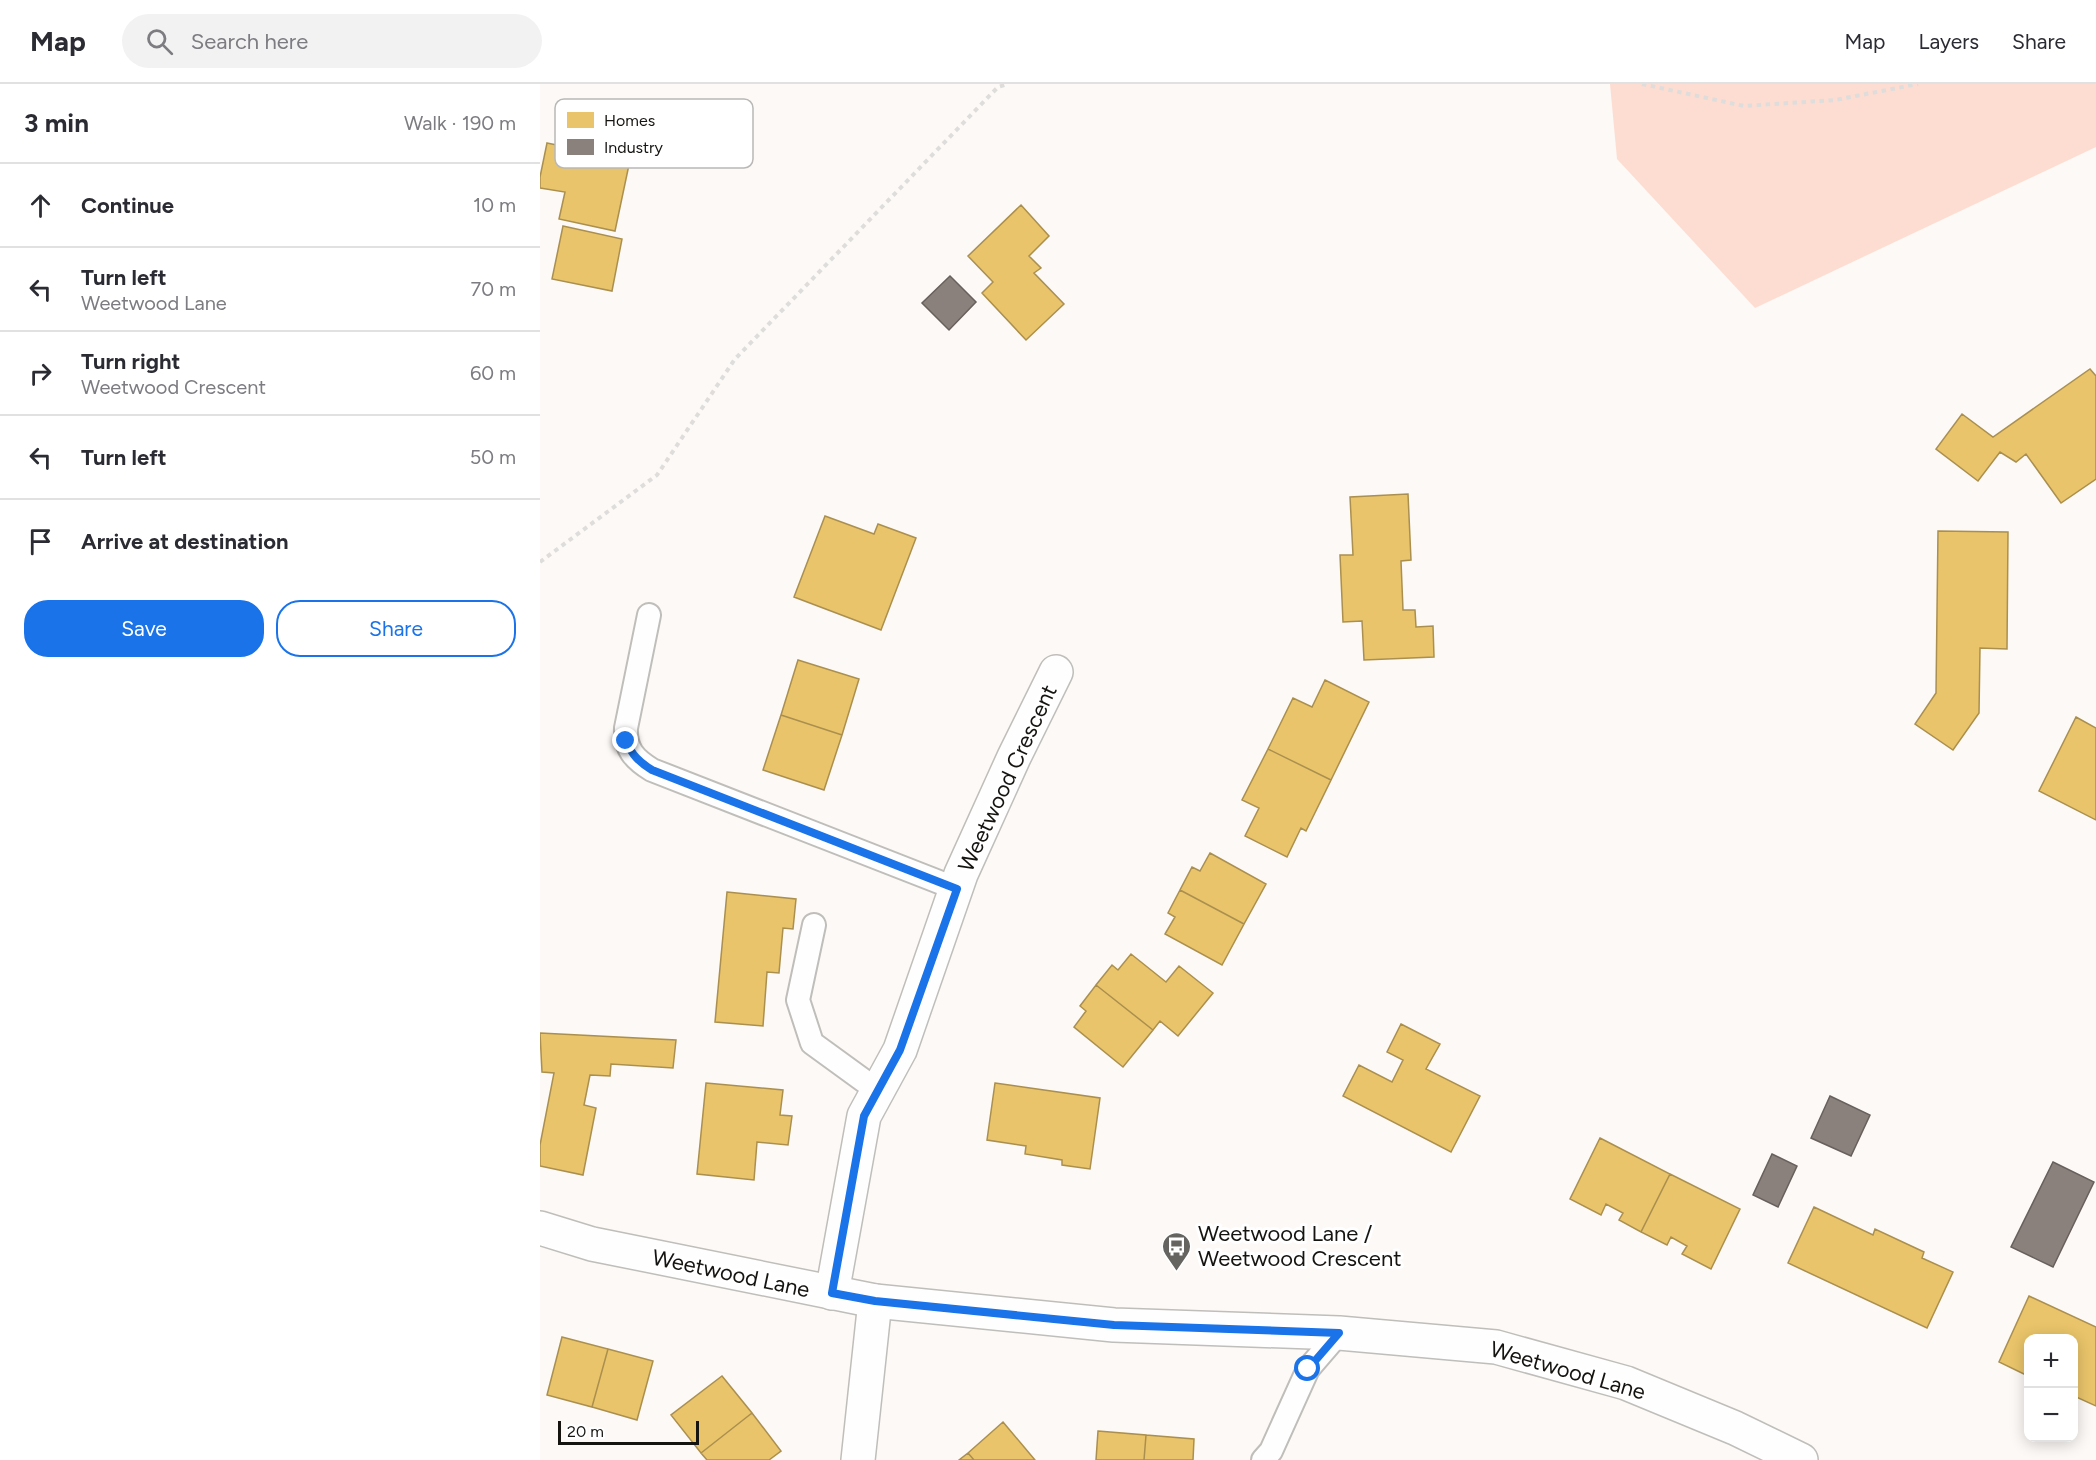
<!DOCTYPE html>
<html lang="en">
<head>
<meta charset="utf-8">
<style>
  :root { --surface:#fff; --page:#f2f2f3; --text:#2b2b33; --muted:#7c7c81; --line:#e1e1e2; --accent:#1a73e8 }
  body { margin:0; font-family:Figtree,sans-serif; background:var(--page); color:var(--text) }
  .controls { position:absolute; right:18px; bottom:18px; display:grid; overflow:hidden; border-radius:12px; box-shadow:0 3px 15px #0003 }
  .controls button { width:54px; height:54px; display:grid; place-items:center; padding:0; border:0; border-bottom:2px solid var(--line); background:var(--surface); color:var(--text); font:30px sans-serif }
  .scale { position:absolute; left:18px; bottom:15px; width:141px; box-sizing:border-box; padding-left:6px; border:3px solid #161410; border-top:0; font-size:16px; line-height:21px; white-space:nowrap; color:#161410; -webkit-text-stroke:4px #fff; paint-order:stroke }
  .stop { position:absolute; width:18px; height:18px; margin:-14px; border:4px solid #1a73e8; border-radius:50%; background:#fff }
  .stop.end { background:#1a73e8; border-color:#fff; box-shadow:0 2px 6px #0008 }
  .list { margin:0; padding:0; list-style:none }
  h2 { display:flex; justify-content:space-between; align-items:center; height:78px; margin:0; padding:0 24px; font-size:26px }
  h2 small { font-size:20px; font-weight:400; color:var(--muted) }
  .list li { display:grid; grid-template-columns:39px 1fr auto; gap:18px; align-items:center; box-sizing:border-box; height:84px; padding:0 24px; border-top:2px solid var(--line) }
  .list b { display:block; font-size:22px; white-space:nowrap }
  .list p { margin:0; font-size:20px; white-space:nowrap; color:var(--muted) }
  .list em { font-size:20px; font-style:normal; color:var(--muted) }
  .actions { display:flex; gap:12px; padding:18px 24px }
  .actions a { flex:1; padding:14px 0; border:2px solid var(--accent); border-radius:24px; text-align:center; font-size:21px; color:var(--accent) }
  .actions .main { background:var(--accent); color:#fff }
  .icon { flex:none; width:33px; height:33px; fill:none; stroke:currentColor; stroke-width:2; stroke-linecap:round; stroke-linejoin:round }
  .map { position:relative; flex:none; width:1556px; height:1376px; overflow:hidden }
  header { display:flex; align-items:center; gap:36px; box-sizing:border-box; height:84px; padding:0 30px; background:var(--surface); border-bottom:2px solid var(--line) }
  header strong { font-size:28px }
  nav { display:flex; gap:33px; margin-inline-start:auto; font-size:21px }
  .search { width:420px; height:54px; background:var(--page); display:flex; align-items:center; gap:15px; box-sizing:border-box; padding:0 21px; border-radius:33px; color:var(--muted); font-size:22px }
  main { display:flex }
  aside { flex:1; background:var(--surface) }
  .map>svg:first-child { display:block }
</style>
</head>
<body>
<header>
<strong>Map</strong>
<div class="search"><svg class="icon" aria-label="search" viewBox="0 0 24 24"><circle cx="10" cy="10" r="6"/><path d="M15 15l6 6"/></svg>Search here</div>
<nav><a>Map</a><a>Layers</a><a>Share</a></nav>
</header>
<main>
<aside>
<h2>3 min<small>Walk · 190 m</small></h2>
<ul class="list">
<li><svg class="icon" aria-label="ahead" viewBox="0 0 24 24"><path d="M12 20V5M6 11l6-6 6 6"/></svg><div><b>Continue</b></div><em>10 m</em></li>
<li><svg class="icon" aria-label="left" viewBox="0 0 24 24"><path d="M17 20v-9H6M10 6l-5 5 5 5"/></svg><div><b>Turn left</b><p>Weetwood Lane</p></div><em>70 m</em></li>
<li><svg class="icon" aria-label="right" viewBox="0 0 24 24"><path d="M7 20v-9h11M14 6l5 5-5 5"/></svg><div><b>Turn right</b><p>Weetwood Crescent</p></div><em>60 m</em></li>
<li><svg class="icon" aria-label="left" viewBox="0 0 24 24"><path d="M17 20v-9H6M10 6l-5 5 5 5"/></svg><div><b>Turn left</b></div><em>50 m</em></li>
<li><svg class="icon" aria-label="arrive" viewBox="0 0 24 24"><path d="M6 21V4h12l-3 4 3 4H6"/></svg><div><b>Arrive at destination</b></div></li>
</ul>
<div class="actions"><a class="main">Save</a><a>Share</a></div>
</aside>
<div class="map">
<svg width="1556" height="1376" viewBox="0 0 1556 1376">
  <rect width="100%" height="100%" fill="#fcf9f6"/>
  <path fill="#fdddd1" d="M 1070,0 L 1556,0 L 1556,63 L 1215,224 L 1077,75 Z"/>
  <path fill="#e9c46a" stroke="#aa8f4f" stroke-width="1.5" d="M 7,59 L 90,76 L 75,147 L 19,135 L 25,108 L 0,104 L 0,93 Z
    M 481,121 L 509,152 L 489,172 L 501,184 L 494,189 L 524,220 L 486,256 L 442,209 L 453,198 L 428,172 Z
    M 23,142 L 82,155 L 72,207 L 12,195 Z
    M 1550,285 L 1556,292 L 1556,395 L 1521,419 L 1486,370 L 1476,378 L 1460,368 L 1438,397 L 1396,365 L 1422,330 L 1453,353 Z
    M 868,410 L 871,476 L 861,477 L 863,526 L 875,526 L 876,543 L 893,542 L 894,573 L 824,576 L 822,537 L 803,538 L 800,471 L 813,471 L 810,413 Z
    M 285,432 L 334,450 L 338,440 L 376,454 L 341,546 L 254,513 Z
    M 1398,447 L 1468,448 L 1467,565 L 1440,564 L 1439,629 L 1413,666 L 1375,640 L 1396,609 Z
    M 258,576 L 319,595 L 302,651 L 241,631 Z
    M 785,596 L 829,618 L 791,696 L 728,665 L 753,614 L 772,623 Z
    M 241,631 L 302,651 L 284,706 L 223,686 Z
    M 1536,633 L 1556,644 L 1556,736 L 1499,707 Z
    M 728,665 L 791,696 L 766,747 L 761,744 L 747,773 L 705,752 L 719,724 L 702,716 Z
    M 670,769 L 726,800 L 704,840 L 640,806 L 652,783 L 660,787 Z
    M 640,806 L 704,840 L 682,881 L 625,850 L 635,833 L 628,829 Z
    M 187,808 L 256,815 L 253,845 L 243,844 L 239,889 L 227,888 L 223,942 L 175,938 Z
    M 591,870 L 626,898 L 639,882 L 673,909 L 638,952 L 620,937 L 613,946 L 556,901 L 572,881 L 578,886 Z
    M 556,901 L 613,946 L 583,983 L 534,943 L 546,927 L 540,922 Z
    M 861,940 L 900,960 L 886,985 L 940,1012 L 911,1068 L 803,1012 L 819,981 L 852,998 L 863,976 L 847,968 Z
    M 0,949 L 136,956 L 133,984 L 71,980 L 70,992 L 50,991 L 44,1021 L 56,1024 L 43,1091 L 0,1082 L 0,1061 L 14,989 L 2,988 Z
    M 166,999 L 243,1006 L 240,1031 L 252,1032 L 248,1061 L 217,1058 L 214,1096 L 157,1090 Z
    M 455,999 L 560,1014 L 550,1085 L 522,1081 L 522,1076 L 485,1070 L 486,1062 L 447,1056 Z
    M 1060,1054 L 1130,1090 L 1101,1148 L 1079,1136 L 1083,1129 L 1066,1120 L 1061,1131 L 1030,1115 Z
    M 1130,1090 L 1200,1125 L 1171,1185 L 1142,1170 L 1147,1162 L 1131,1153 L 1127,1161 L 1101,1148 Z
    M 1274,1123 L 1333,1151 L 1335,1145 L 1384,1168 L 1382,1174 L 1413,1188 L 1387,1244 L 1248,1179 Z
    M 1489,1212 L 1556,1243 L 1556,1322 L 1534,1312 L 1534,1254 L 1488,1254 L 1488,1292 L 1459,1278 Z
    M 22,1253 L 68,1265 L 52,1323 L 7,1311 Z
    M 68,1265 L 113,1277 L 97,1336 L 52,1323 Z
    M 182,1292 L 212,1329 L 161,1369 L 131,1331 Z
    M 212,1329 L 241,1367 L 229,1376 L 167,1376 L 161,1369 Z
    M 463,1338 L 495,1376 L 434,1376 L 428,1369 Z
    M 558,1347 L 606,1351 L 604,1376 L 556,1376 Z
    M 606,1351 L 654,1355 L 653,1376 L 604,1376 Z
    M 428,1369 L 434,1376 L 419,1376 Z"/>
  <path fill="#8a817c" stroke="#67605c" stroke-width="1.5" d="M 410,192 L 436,218 L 409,246 L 382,219 Z
    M 1290,1012 L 1330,1031 L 1311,1072 L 1271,1054 Z
    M 1232,1070 L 1257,1082 L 1238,1123 L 1213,1111 Z
    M 1513,1078 L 1554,1098 L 1513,1183 L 1471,1163 Z"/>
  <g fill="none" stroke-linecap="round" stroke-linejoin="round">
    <defs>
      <path id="lane" d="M 109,531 L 86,644 C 85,665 94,675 112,686 L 417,805
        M 274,841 L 258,916 L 272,959 L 338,1007
        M 723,1376 L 731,1367 L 768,1285 L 799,1249"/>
      <path id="street" d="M 292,1209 L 324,1032 L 360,966 L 421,790 L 474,673 L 516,588
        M 318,1376 L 335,1217"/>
      <path id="secondary" d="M 0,1144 L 52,1160 L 335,1217 L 574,1241 L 799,1249 L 956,1263 L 1086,1299 L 1195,1344 L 1261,1376"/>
    </defs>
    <use href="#lane" stroke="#c0beba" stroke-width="26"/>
    <use href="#street" stroke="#c0beba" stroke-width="36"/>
    <use href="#secondary" stroke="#c0beba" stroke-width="36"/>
    <path stroke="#dedddc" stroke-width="4" stroke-dasharray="4.5 4.5" stroke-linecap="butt" d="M 1102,0 L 1204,22 L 1295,16 L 1378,0
      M 0,478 L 117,391 L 195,275 L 458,3 L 468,0"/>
    <use href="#lane" stroke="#fffefe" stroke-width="22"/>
    <use href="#street" stroke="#fffefe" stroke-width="33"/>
    <use href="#secondary" stroke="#fffefe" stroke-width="33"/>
  </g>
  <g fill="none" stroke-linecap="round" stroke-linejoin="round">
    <path stroke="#1a73e8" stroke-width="8" d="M 86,657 C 92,671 99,678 112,686 L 417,805 L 360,966 L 324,1032 L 292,1209 L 335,1217 L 574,1241 L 799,1249 L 768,1285"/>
  </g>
  <defs>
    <symbol id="bus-pin" viewBox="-11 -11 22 30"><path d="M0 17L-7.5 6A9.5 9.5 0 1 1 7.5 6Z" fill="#666460" stroke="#fff"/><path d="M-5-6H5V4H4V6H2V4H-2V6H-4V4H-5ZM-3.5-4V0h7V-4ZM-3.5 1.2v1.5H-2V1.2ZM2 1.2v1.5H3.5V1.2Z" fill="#fff"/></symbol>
  </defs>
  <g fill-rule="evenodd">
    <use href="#bus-pin" x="620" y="1146" width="33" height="45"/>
  </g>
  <g text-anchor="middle" stroke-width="6" stroke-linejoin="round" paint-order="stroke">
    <g font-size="22" fill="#161410" stroke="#fff">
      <text transform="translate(467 694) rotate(-65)" y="8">Weetwood Crescent</text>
      <text transform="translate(191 1189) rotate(12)" y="8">Weetwood Lane</text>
      <text transform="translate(1028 1286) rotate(16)" y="8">Weetwood Lane</text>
    </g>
    <g font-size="22" fill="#161410" stroke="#fff" text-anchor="start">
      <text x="658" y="1157">Weetwood Lane /<tspan x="658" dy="25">Weetwood Crescent</tspan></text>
    </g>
  </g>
  <rect x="15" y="15" width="198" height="69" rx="9" fill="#fff" stroke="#b9b8b7" stroke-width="1.5"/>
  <rect x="27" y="28" width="27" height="16" fill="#e9c46a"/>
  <rect x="27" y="55" width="27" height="16" fill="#8a817c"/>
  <g font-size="16" fill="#161410">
    <text x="64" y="42">Homes</text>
    <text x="64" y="69">Industry</text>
  </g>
</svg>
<div class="controls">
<button>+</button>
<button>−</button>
</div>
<div class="scale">20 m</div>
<div class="stop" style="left:768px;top:1285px"></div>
<div class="stop end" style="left:86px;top:657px"></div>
</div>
</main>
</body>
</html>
